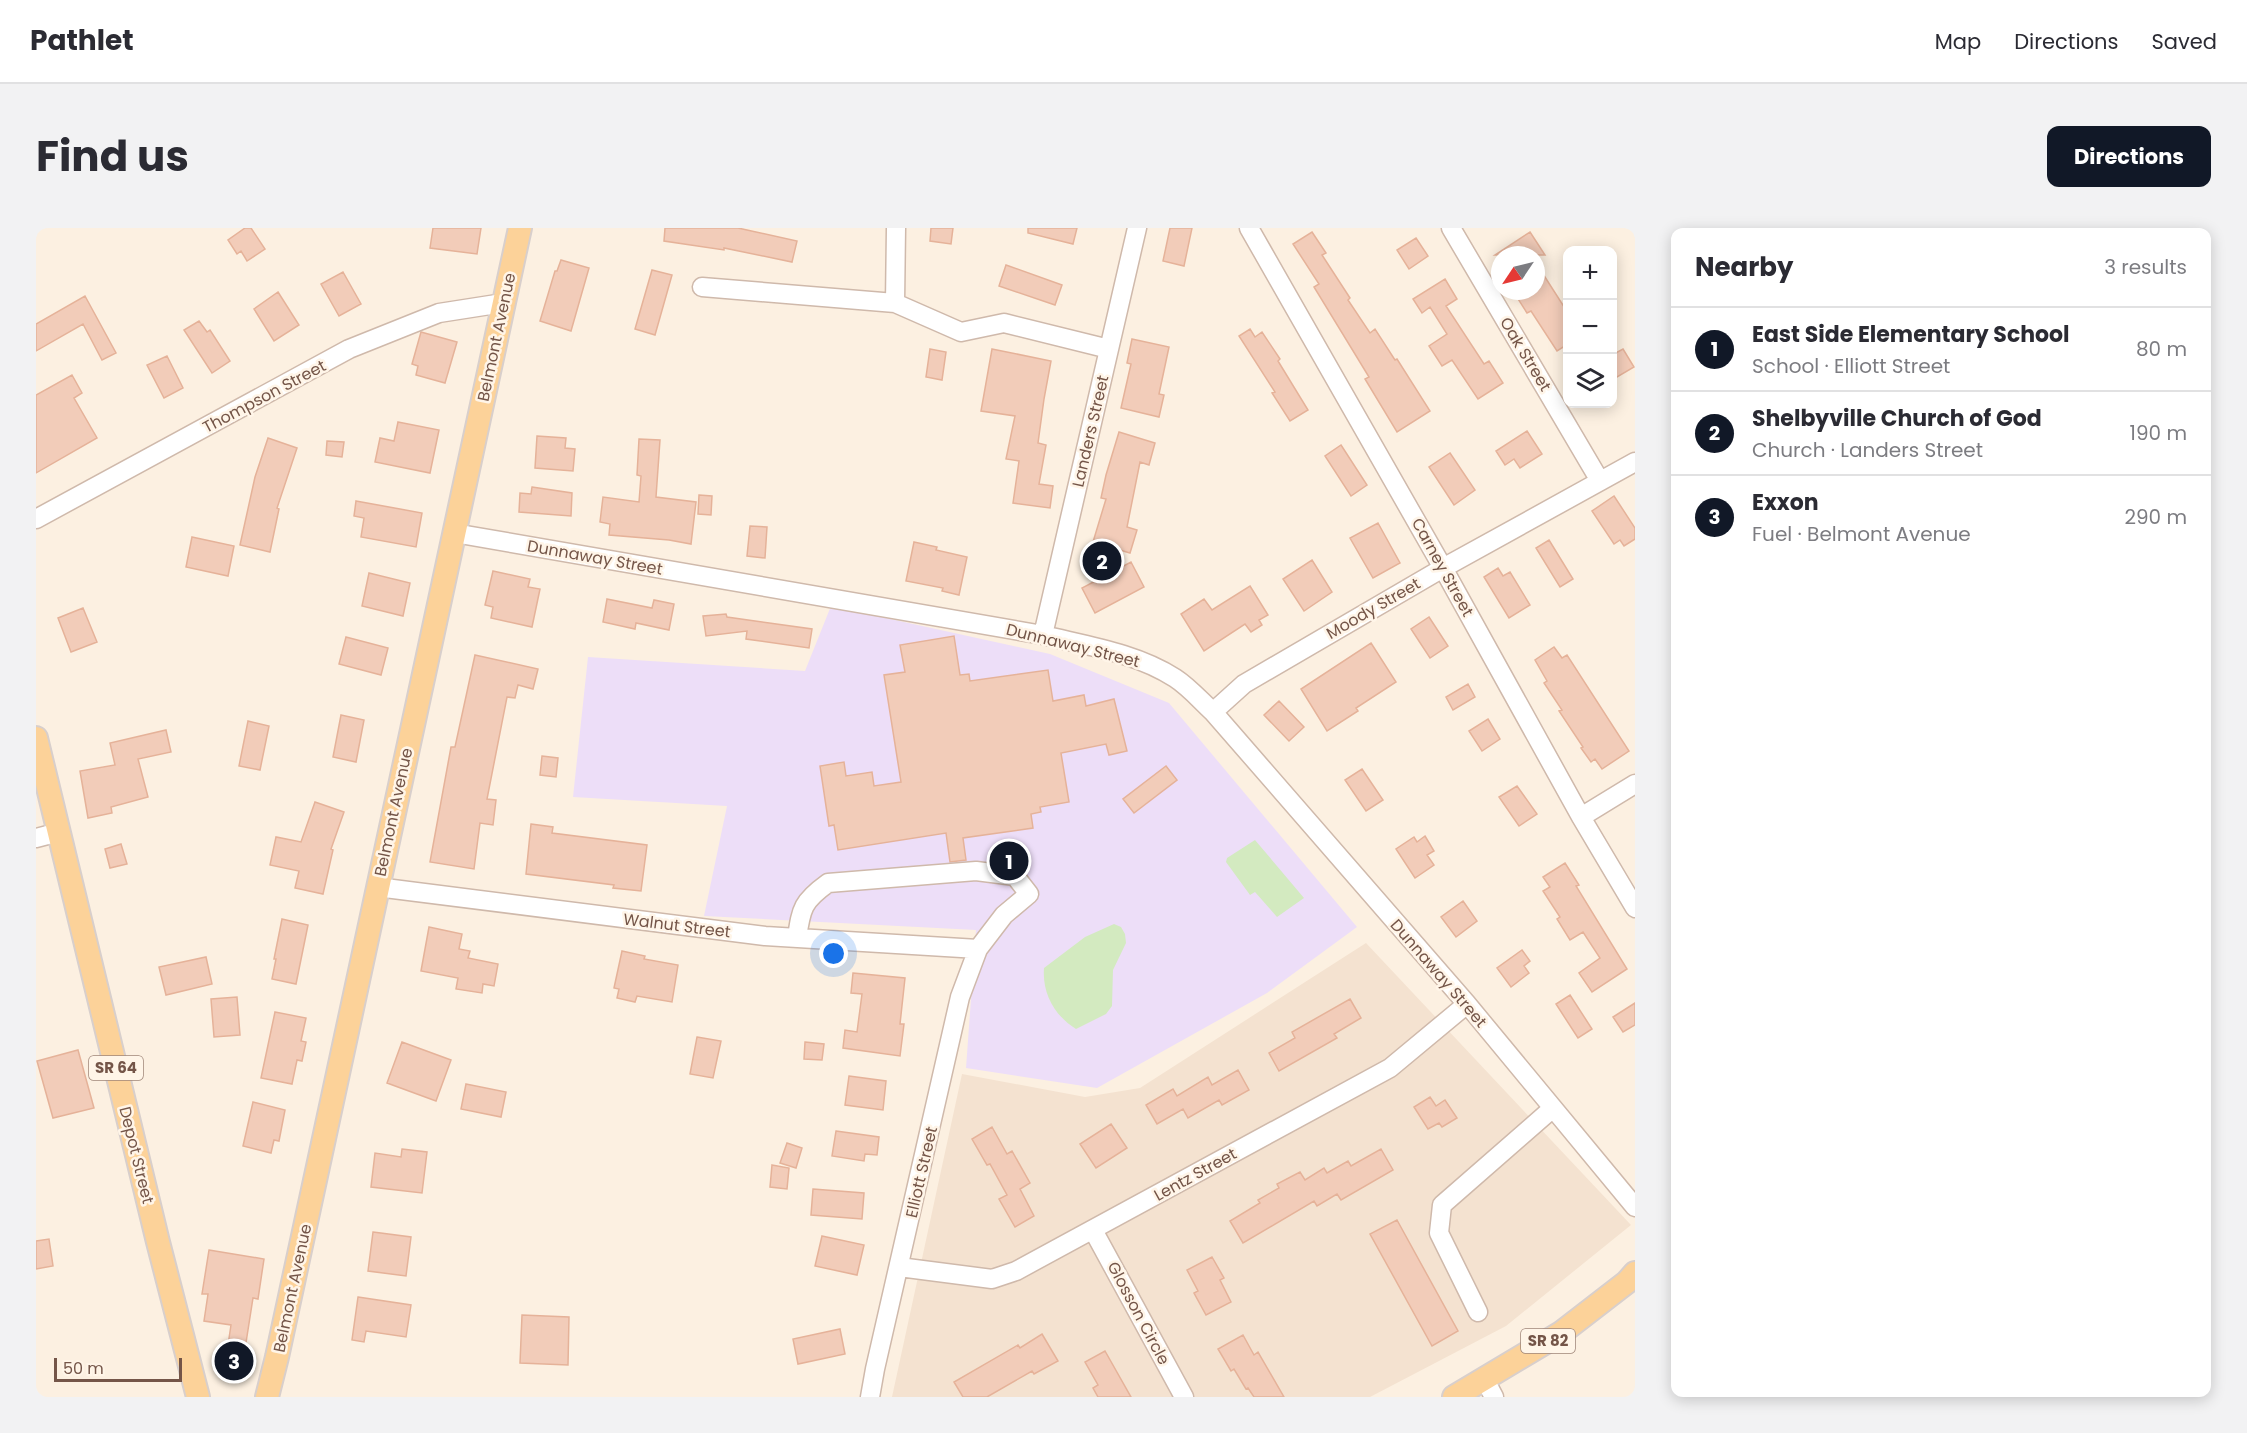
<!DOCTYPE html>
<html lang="en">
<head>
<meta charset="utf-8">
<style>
  :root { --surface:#fff; --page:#f2f2f3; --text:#2b2b33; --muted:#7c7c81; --line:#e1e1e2; --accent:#111827 }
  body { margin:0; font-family:Poppins,sans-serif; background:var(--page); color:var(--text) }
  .controls { position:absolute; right:18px; top:18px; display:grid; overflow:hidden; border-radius:12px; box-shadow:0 3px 15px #0003 }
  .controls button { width:54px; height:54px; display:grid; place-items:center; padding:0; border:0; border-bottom:2px solid var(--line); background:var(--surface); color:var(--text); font:30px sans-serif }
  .compass { position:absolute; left:1455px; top:18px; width:54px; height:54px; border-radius:50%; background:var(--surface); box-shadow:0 3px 15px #0003; rotate:235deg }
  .scale { position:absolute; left:18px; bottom:15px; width:128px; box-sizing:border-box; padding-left:6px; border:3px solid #745548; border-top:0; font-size:16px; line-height:21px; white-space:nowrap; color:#745548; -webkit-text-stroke:4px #fff5e8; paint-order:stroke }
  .you { position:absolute; left:798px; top:726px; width:21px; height:21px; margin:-15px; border:4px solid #fff; border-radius:50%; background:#1a73e8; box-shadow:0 0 0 9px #1a73e833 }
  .badge { display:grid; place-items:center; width:39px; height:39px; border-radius:50%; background:var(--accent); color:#fff; font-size:20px; font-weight:700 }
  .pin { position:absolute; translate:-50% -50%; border:3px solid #fff; box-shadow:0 2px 6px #0006 }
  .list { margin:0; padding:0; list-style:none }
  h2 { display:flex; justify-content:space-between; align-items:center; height:78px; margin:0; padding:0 24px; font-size:26px }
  h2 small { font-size:20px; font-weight:400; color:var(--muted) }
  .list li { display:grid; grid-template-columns:39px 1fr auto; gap:18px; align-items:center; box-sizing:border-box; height:84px; padding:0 24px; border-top:2px solid var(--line) }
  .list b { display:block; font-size:22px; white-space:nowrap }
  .list p { margin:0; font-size:20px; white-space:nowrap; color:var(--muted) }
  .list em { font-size:20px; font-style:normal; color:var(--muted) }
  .icon { flex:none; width:33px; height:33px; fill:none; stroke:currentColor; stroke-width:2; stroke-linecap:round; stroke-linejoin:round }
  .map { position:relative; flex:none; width:1599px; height:1169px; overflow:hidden; border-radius:12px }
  header { display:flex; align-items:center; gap:36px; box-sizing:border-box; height:84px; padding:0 30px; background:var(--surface); border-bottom:2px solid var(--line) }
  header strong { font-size:28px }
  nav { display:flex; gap:33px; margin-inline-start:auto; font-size:21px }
  .intro { display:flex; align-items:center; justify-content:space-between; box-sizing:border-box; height:144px; padding:0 36px }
  h1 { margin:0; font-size:42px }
  .button { padding:15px 27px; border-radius:12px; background:var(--accent); color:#fff; font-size:21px; font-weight:700 }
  main { display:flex; gap:36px; padding:0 36px }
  aside { flex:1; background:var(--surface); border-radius:12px; box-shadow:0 3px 15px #0003 }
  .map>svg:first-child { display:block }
</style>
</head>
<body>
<header>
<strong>Pathlet</strong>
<nav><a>Map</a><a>Directions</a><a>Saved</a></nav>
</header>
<div class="intro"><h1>Find us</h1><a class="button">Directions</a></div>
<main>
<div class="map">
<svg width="1599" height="1169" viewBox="0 0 1599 1169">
  <rect width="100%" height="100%" fill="#fcf0e1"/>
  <path fill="#f4e2d0" d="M 1330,715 L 1595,997 L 1470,1098 L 1334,1169 L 856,1169 L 926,846 L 1049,869 L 1104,860 Z"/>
  <path fill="#eddef8" d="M 795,378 L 1014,426 L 1133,475 L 1321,699 L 1231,765 L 1061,860 L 930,840 L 940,702 L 668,688 L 691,578 L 537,569 L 552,429 L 769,443 Z"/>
  <path fill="#d3eac0" d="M 1219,612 L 1268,670 L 1241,689 L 1219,664 L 1214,667 L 1190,634 L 1191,630 Z
    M 1078,696 L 1085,699 L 1089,706 L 1090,715 L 1077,742 L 1076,778 L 1070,786 L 1040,801 C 1019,788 1006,766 1008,740 L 1049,709 Z"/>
  <path fill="#f2ccb9" stroke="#e5b299" stroke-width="1.5" d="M 209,0 L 215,0 L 229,21 L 211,33 L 205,23 L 201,26 L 192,12 Z
    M 397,0 L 445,0 L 441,26 L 394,20 Z
    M 629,0 L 702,0 L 761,13 L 756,34 L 688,20 L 688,22 L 628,13 Z
    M 895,0 L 917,0 L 915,16 L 894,13 Z
    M 992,0 L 1041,0 L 1037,16 L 992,5 Z
    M 1134,0 L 1156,0 L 1148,38 L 1127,33 Z
    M 1276,4 L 1290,25 L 1286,27 L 1314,70 L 1312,72 L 1334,105 L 1339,101 L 1359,132 L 1361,131 L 1394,183 L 1361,204 L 1329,151 L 1333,149 L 1278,59 L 1283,56 L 1257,16 Z
    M 1494,4 L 1509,27 L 1459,27 Z
    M 1380,10 L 1392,28 L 1373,41 L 1361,22 Z
    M 525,32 L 553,40 L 535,103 L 504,93 L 519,43 L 521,43 Z
    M 1500,35 L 1532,85 L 1532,116 L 1521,123 L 1495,83 L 1491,85 L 1477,63 L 1500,63 Z
    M 970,37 L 1026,57 L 1019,77 L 963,58 Z
    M 616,42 L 636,47 L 619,107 L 599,101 Z
    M 307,44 L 325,76 L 303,88 L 285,56 Z
    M 1409,51 L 1421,71 L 1410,78 L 1448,136 L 1453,133 L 1467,155 L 1442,171 L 1416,132 L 1406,138 L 1393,118 L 1411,106 L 1394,79 L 1386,85 L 1377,71 Z
    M 242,64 L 263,97 L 238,113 L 218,81 Z
    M 49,68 L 80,125 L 66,132 L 47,96 L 0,123 L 0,96 Z
    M 163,93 L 171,104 L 174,102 L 194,133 L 176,145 L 148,102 Z
    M 1214,101 L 1219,109 L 1226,104 L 1244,131 L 1242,133 L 1272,182 L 1254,193 L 1236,165 L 1239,164 L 1203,108 Z
    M 385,104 L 421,114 L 409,155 L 380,147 L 382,138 L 376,136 Z
    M 1096,111 L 1133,119 L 1123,166 L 1128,167 L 1123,189 L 1085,180 L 1095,136 L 1091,135 Z
    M 894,121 L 910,124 L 906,152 L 890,149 Z
    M 956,121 L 1015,133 L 1008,171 L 1002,215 L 1010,217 L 1003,256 L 1017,258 L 1014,280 L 977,275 L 983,233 L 970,231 L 979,188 L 945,183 Z
    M 1587,121 L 1598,139 L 1576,152 L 1576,127 Z
    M 131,128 L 147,160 L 128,170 L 111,137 Z
    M 36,147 L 46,165 L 38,170 L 61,210 L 0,245 L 0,167 Z
    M 362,194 L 403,202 L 394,245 L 339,234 L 344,210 L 358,213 Z
    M 1491,203 L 1506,226 L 1484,240 L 1478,231 L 1469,237 L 1460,223 Z
    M 1083,204 L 1119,215 L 1113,237 L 1104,234 L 1091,299 L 1101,302 L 1094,325 L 1057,314 L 1070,271 L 1065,270 L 1070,247 Z
    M 501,208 L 530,210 L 529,220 L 539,221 L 537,243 L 499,240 Z
    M 232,210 L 261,220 L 241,280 L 243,281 L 234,324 L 204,317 L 219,249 Z
    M 603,211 L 624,212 L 620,269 L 660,274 L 655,316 L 633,312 L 573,307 L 574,296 L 564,294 L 567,269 L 603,274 L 605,248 L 601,247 Z
    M 291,213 L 308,214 L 306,229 L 290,227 Z
    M 1305,217 L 1331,257 L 1315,268 L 1289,228 Z
    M 1414,225 L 1439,262 L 1418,277 L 1393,239 Z
    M 496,259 L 536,265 L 535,288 L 483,284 L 484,265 L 495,266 Z
    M 663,267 L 676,268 L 675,287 L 662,286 Z
    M 1578,268 L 1599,300 L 1599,311 L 1588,318 L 1584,312 L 1578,316 L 1556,283 Z
    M 320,273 L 386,285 L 380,319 L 325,309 L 328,290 L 318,288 Z
    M 1342,295 L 1364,335 L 1337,350 L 1314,310 Z
    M 714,298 L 731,299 L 729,330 L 711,328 Z
    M 156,309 L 198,318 L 192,348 L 150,339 Z
    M 1513,312 L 1537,351 L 1524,359 L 1500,320 Z
    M 878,314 L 901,319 L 900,322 L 931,329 L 923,367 L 906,363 L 907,360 L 870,353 Z
    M 1276,332 L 1296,364 L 1268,383 L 1247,351 Z
    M 1095,334 L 1108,359 L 1059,385 L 1046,360 Z
    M 1462,340 L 1467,348 L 1474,344 L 1494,377 L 1473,390 L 1448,349 Z
    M 457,343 L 494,351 L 492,359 L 504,361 L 496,399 L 455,390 L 457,379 L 449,377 Z
    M 333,345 L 374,355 L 367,388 L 326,378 Z
    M 1214,358 L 1232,387 L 1223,392 L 1226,397 L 1215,404 L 1209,396 L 1168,423 L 1145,386 L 1168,371 L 1176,382 Z
    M 571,371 L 616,380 L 618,372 L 638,376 L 633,402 L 600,395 L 599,401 L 567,394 Z
    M 47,380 L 61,414 L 35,424 L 22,390 Z
    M 690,386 L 691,389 L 776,401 L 773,420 L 710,411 L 711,403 L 670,408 L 667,388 Z
    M 1393,389 L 1412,418 L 1394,430 L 1375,401 Z
    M 918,408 L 924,447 L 933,446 L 934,453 L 1012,442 L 1017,473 L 1048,467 L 1050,478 L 1078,471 L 1091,523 L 1073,527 L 1070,516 L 1025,525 L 1033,574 L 1004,579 L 1005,584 L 995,586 L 997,600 L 927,610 L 930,632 L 914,634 L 910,605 L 802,622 L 798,597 L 793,598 L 784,538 L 808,534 L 810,548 L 836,544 L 838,558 L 865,554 L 848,447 L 869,444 L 864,417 Z
    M 310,409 L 352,420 L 345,447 L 303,436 Z
    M 1335,415 L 1360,454 L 1320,480 L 1322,483 L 1291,503 L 1265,461 Z
    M 1518,419 L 1526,430 L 1531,427 L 1593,523 L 1566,541 L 1559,531 L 1555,534 L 1545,520 L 1547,519 L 1523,483 L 1526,482 L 1508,455 L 1511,453 L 1499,432 Z
    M 439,427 L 502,441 L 497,461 L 482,457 L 479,470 L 471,469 L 451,571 L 460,572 L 457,597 L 444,595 L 438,641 L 394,634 L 415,519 L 419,519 Z
    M 1432,456 L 1439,469 L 1417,482 L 1410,469 Z
    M 1243,473 L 1268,499 L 1253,513 L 1228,487 Z
    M 305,487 L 328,492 L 320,534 L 297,529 Z
    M 1452,491 L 1464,511 L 1446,523 L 1433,503 Z
    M 212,493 L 233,498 L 224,542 L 203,538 Z
    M 130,502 L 135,524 L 102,531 L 112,569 L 75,579 L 76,585 L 52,590 L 44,543 L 79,537 L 74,515 Z
    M 506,528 L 522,530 L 520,549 L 504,547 Z
    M 1130,538 L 1141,552 L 1098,585 L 1087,571 Z
    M 1326,541 L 1347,572 L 1330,583 L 1309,552 Z
    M 1481,558 L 1501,586 L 1483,598 L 1463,569 Z
    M 279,574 L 308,584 L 295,621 L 297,622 L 287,666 L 259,660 L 263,643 L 234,637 L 240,609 L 265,614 Z
    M 495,596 L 517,599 L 516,605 L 611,617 L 605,663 L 577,660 L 578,657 L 490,646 Z
    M 1389,608 L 1398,623 L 1391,627 L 1398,637 L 1379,650 L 1360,621 L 1378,609 L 1381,614 Z
    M 85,616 L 91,636 L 74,640 L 69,621 Z
    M 1529,635 L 1543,657 L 1540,658 L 1591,741 L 1556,764 L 1543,745 L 1564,730 L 1547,704 L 1534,712 L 1521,691 L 1524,689 L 1507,663 L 1514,659 L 1507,649 Z
    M 1427,673 L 1441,693 L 1420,709 L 1405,689 Z
    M 246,691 L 272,697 L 260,756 L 236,751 L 240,731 L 238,731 Z
    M 393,699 L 426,706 L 423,721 L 434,723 L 432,730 L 462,736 L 458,758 L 447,756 L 446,765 L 420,761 L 422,750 L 385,743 Z
    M 1486,722 L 1494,733 L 1488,738 L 1493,745 L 1475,759 L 1461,740 Z
    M 586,723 L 609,728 L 608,731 L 642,737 L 636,774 L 601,768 L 599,774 L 581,770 L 583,761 L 578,760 Z
    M 170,729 L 176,756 L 130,767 L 123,739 Z
    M 817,745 L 869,750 L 864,796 L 868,796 L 864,828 L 807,820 L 809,802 L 821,804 L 826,766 L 815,765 Z
    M 1534,767 L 1556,801 L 1542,810 L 1520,776 Z
    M 201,769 L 204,807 L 178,809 L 175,771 Z
    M 1314,771 L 1325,790 L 1298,806 L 1301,810 L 1243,843 L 1233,825 L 1259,810 L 1256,804 Z
    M 1599,775 L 1599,797 L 1587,804 L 1577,789 Z
    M 239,784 L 270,790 L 265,813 L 270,814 L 266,833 L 261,832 L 256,856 L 225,850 Z
    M 661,809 L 685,813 L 677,850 L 654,846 Z
    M 366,814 L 415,832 L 400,873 L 351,855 Z
    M 769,814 L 788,816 L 786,832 L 768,831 Z
    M 42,822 L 58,880 L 17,890 L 1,833 Z
    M 1202,842 L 1213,862 L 1186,877 L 1183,872 L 1152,890 L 1147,881 L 1121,896 L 1110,877 L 1137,861 L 1141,868 L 1172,849 L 1176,857 Z
    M 813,848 L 850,853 L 847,882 L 809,877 Z
    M 430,856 L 470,864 L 465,889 L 425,881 Z
    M 1394,869 L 1400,878 L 1409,872 L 1421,890 L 1406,899 L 1403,895 L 1392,901 L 1378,879 Z
    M 217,874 L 249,882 L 243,913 L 238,912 L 235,925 L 207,918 Z
    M 1075,896 L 1091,920 L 1060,940 L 1044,916 Z
    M 956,899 L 971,926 L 976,923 L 994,955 L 984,961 L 998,988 L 979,999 L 963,971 L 971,967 L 954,936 L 951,937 L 936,911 Z
    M 800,903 L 843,909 L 841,927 L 829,926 L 828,933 L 796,928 Z
    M 751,915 L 766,920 L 760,940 L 744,935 Z
    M 366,921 L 391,924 L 386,965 L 335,959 L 339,925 L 365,929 Z
    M 1345,921 L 1357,942 L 1305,972 L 1301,966 L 1281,978 L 1278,973 L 1207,1015 L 1194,993 L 1224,975 L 1222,972 L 1243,960 L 1241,956 L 1264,944 L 1269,952 L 1288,940 L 1291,945 L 1312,933 L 1315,938 Z
    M 736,937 L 753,940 L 751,961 L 734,959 Z
    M 777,961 L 828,965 L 826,991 L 775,987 Z
    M 1361,992 L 1422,1103 L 1396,1118 L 1334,1006 Z
    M 337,1004 L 375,1009 L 370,1048 L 332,1043 Z
    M 786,1008 L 828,1017 L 821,1047 L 779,1038 Z
    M 13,1011 L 17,1038 L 0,1041 L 0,1013 Z
    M 173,1022 L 228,1031 L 222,1071 L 217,1070 L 204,1153 L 187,1150 L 195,1097 L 168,1093 L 172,1066 L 166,1066 Z
    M 1176,1029 L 1188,1050 L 1184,1052 L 1195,1074 L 1170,1087 L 1158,1065 L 1162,1063 L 1151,1042 Z
    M 322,1069 L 375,1077 L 370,1109 L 330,1103 L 328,1114 L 316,1112 Z
    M 486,1087 L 533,1089 L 532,1137 L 484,1135 Z
    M 804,1101 L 809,1126 L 762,1136 L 757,1111 Z
    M 1006,1106 L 1022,1133 L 998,1146 L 996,1143 L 951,1169 L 927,1169 L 918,1154 L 982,1117 L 984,1120 Z
    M 1207,1107 L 1218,1127 L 1222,1124 L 1248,1169 L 1218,1169 L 1212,1160 L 1210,1161 L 1198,1141 L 1195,1143 L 1182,1121 Z
    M 1069,1123 L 1095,1169 L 1062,1169 L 1057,1160 L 1062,1157 L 1049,1134 Z"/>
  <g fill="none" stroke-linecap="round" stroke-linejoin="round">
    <defs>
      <path id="minor" d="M 860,0 L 859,75 L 925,104 L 968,95 L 1073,121
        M 1213,0 L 1407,340 L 1545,589 L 1599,680
        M 1415,0 L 1564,253
        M 666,59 L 859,75
        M 0,291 L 313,121 L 403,85 L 467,75
        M 418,305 L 1007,407 C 1052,418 1100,425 1139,450 C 1153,459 1165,473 1177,484 L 1431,776 L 1599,979
        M 1007,407 L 1101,0
        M 1177,484 L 1208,456 L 1407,340 L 1599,234
        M 1545,589 L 1599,556
        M 0,610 L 23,604
        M 341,659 L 729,708 L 942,721
        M 761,710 C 765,680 767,673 792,655 L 940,643 L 979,648 L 993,666 L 968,687 L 942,721 L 924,769 L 839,1141 L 834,1169
        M 1057,1002 L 1148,1169
        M 863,1039 L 956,1051 L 980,1043 L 1354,840 L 1431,776
        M 1442,1084 L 1403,1005 L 1406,977 L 1517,880
        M 1449,1152 L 1458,1169"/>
      <path id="major" d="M 0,510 L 122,1014 L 162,1169
        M 231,1169 L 241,1129 L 484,0
        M 1418,1169 L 1525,1105 L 1591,1054 L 1599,1045"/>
    </defs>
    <use href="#minor" stroke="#cfb9ab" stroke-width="21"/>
    <use href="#major" stroke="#d8cfcc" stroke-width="26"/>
    <use href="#minor" stroke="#fff" stroke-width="18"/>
    <use href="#major" stroke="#fcd299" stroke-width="22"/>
  </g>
  <g text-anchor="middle" stroke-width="5" stroke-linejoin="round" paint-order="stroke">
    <g fill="#fff5e8" stroke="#9e8578" stroke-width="1.5">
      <rect x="53" y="828" width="54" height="24" rx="4.5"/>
      <rect x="1485" y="1101" width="54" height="24" rx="4.5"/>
    </g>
    <g font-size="15" font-weight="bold" fill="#745548">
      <text x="80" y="845">SR 64</text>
      <text x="1512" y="1118">SR 82</text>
    </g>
    <g font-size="16" fill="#745548" stroke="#fff5e8">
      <text transform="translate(460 109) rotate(-78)" y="6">Belmont Avenue</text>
      <text transform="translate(1490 126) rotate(59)" y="6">Oak Street</text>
      <text transform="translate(228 168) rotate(-28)" y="6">Thompson Street</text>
      <text transform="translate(1054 203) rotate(-77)" y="6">Landers Street</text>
      <text transform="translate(559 329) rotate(10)" y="6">Dunnaway Street</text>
      <text transform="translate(1407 339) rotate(61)" y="6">Carney Street</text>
      <text transform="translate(1337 380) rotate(-30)" y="6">Moody Street</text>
      <text transform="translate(1037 417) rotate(14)" y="6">Dunnaway Street</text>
      <text transform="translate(357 584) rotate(-78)" y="6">Belmont Avenue</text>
      <text transform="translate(641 697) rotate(7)" y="6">Walnut Street</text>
      <text transform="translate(1403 745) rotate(49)" y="6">Dunnaway Street</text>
      <text transform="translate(101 927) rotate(76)" y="6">Depot Street</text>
      <text transform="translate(885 944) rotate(-77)" y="6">Elliott Street</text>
      <text transform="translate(1159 946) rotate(-29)" y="6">Lentz Street</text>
      <text transform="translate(256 1060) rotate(-78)" y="6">Belmont Avenue</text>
      <text transform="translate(1103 1085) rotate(62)" y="6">Glosson Circle</text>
    </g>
  </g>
</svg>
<div class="controls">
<button>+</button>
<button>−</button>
<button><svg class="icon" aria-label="layers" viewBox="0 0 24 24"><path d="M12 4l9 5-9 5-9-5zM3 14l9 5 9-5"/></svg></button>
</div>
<svg class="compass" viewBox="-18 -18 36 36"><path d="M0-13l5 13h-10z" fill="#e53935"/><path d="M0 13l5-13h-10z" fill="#7c7c81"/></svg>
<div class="scale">50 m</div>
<div class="you"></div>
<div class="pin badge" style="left:973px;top:633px">1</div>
<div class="pin badge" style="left:1066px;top:333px">2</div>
<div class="pin badge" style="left:198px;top:1133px">3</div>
</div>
<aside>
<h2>Nearby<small>3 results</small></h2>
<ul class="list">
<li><span class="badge">1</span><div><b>East Side Elementary School</b><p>School · Elliott Street</p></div><em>80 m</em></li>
<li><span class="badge">2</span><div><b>Shelbyville Church of God</b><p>Church · Landers Street</p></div><em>190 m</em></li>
<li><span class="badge">3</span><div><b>Exxon</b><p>Fuel · Belmont Avenue</p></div><em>290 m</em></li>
</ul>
</aside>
</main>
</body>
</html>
